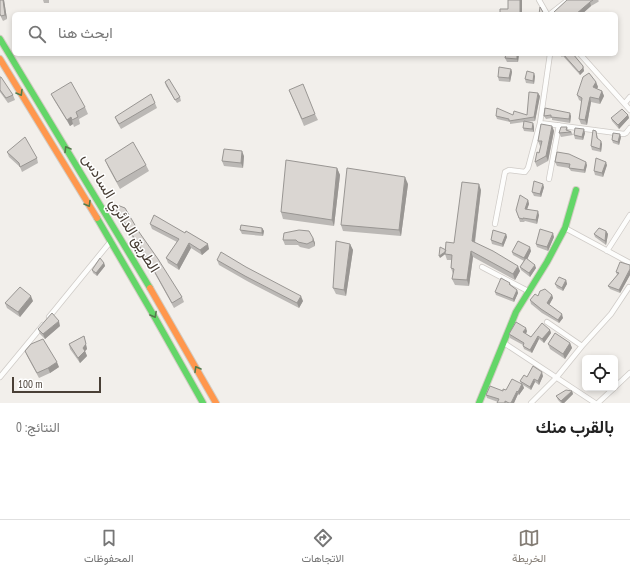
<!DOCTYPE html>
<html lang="ar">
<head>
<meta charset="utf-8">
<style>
  :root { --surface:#fff; --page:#f6f6f6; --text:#222; --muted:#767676; --line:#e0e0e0; --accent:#847d75 }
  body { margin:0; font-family:"PT Sans Narrow",Vazirmatn,sans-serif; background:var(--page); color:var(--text); direction:rtl }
  .controls { position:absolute; right:12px; bottom:12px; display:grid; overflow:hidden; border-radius:6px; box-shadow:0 2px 6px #0003 }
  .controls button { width:36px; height:36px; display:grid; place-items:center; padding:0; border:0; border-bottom:1px solid var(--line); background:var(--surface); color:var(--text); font:20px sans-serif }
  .scale { position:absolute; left:12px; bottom:10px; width:89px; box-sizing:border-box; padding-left:4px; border:2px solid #493f36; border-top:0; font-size:11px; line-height:14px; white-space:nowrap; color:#493f36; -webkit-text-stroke:3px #fff; paint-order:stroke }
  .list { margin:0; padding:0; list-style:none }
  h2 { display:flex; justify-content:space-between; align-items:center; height:52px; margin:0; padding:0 16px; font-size:17px }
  h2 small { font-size:13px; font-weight:400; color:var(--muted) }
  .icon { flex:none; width:22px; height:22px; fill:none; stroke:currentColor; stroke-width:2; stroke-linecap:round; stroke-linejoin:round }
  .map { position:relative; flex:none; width:630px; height:403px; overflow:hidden; direction:ltr }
  .search { position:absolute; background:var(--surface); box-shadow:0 2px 6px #0003; left:12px; right:12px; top:12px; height:44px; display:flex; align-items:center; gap:10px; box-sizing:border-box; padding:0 14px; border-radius:6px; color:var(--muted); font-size:15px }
  .sheet { height:116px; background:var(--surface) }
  nav { display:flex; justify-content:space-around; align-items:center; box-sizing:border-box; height:56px; border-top:1px solid var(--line); background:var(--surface); font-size:11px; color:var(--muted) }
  nav a { display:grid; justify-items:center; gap:2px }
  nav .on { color:var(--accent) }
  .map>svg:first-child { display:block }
</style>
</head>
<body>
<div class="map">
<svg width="630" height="403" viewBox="0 0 630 403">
  <rect width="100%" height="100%" fill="#f2efeb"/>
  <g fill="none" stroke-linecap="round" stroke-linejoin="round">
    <defs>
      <path id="street" d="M 539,0 L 547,14
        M 550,14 L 568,0
        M 580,54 L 630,110
        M 625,103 L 630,97
        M 540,123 L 624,134 L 626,133 L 630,128
        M 549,179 L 559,125
        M 495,224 L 505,172 L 509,170 L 525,172 L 528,168 L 540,123 L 550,54
        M 565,228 L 630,263
        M 607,251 L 630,215
        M 482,267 L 528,291
        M 49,317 L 111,241
        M 547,322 L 582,346
        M 504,343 L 595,403
        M 0,377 L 43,325
        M 615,387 L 630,373
        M 531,403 L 556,378 L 582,346 L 611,314 L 629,287
        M 598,403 L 614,388"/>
      <path id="fast" d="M 0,39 L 150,288
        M 97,218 L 154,316 L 203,403
        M 479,403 L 516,312 L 547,262 L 565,228 L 576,190"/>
      <path id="slow" d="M 0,59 L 97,218
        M 150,288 L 216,403"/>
    </defs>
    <use href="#street" stroke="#cfcbc7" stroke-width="6"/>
    <use href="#fast" stroke="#d3ccc3" stroke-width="8"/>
    <use href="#slow" stroke="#d3ccc3" stroke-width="8"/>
    <use href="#street" stroke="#fdfdfc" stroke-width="4.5"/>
    <use href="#fast" stroke="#63d668" stroke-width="6"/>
    <use href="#slow" stroke="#ff974d" stroke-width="6"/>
  </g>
  <path fill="#bbb8b5" d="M 0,0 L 4,0 L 7,19 L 3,21 L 0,15 Z
    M 43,0 L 49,0 L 49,3 L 44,3 Z
    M 567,0 L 598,0 L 599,1 L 598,2 L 591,6 L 582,14 L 554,14 L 554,12 Z
    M 519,54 L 518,62 L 507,62 L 505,58 Z
    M 559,54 L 573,54 L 583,66 L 584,71 L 580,75 L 563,56 L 562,57 Z
    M 511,69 L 512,72 L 510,82 L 499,81 L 498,77 Z
    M 535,76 L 534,84 L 526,83 L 525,79 Z
    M 0,77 L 13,95 L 15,100 L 8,103 L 0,92 Z
    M 165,82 L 180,97 L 181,101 L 177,103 L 166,86 Z
    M 596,82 L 598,87 L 597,89 L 602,91 L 604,96 L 600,104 L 591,102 L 587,125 L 581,124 L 579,119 L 582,102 L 579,100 L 577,95 Z
    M 289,90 L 315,114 L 318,120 L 304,126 Z
    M 51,94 L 85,107 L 88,114 L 79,119 L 80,124 L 74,127 L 73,124 L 70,126 L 54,100 Z
    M 540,96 L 535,121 L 526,122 L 533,123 L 534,127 L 534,132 L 524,131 L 523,128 L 524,122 L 510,124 L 510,122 L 497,119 L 496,116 L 527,115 Z
    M 155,103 L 157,108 L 121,129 L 117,122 L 115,117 Z
    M 545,108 L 571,116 L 570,123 L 552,120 L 552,118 L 546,119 L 544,116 Z
    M 628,115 L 629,118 L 619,129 L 612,121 L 611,118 Z
    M 552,126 L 554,131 L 548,161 L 537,167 L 535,162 L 541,146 L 540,146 L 538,141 Z
    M 567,127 L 568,130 L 571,131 L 573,135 L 561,137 L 559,133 Z
    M 596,131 L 598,139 L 602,144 L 601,152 L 592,150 L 591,146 Z
    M 585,133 L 583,140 L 575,139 L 574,135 Z
    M 621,137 L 619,145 L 613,143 L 612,140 Z
    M 7,152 L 37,158 L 38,163 L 22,172 L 20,167 L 9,157 Z
    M 244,156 L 243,168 L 224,166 L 222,161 Z
    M 105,160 L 146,165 L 149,171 L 120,189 L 108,167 Z
    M 555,162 L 587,165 L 585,173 L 571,171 L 569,168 L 557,166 Z
    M 607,165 L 603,177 L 595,175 L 594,171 Z
    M 337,168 L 340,175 L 334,226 L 283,219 L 281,212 Z
    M 408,184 L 401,236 L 343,231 L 341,225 Z
    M 544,187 L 541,197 L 534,196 L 532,192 Z
    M 481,190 L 475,243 L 520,271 L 515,280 L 473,257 L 469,286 L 455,285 L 452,279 L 453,274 L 451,268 L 452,260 L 447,260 L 445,254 L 440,258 L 446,250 L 454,243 Z
    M 528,200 L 529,204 L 527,209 L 539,215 L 537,224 L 525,221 L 524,222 L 520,222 L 516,210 Z
    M 112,203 L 182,297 L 184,302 L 174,308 L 149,263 L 114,209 Z
    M 150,224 L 209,249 L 202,255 L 191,248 L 179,270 L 168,263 L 166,258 L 177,242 L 152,229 Z
    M 262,228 L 264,231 L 263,236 L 242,234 L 240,230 Z
    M 606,231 L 608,234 L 606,245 L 595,237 L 594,234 Z
    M 506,234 L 507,237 L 503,247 L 492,244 L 491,240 Z
    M 554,237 L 548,251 L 537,247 L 536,244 Z
    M 313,238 L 315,243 L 315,246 L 309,249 L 300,247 L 298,245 L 285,245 L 283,240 Z
    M 350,244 L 353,250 L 346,296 L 336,294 L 333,288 Z
    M 531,251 L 527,259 L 536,268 L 530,277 L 521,270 L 520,267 L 524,261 L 513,255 L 512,252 Z
    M 217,260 L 303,301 L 299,308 L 247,281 L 219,265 Z
    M 104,263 L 105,266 L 97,276 L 93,273 L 92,270 Z
    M 630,265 L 630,275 L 620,293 L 610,289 L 608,286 L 617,275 L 616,272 Z
    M 566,280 L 567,284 L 563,291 L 557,288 L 555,284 Z
    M 510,283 L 511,285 L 517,290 L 518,293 L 514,302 L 496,295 L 495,292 Z
    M 552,295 L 553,298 L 549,305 L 563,318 L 559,323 L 542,313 L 531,304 L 530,300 L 538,296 Z
    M 33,301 L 20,317 L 7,308 L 5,303 Z
    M 60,326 L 45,339 L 40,334 L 38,329 Z
    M 550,330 L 551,333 L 544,343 L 539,339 L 532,353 L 524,349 L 523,346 L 523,345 L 510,338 L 509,334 L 527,331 L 526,334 L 531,337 Z
    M 84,336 L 87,349 L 85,351 L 87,356 L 80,363 L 70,349 L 69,344 Z
    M 570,343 L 572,348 L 565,359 L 550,349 L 548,344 Z
    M 25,351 L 59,367 L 50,373 L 39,378 L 27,356 Z
    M 543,376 L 539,385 L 535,382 L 531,390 L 523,385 L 524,388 L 519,395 L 518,394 L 514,403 L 497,403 L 498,402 L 487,398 L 486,395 L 506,390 L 521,383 L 520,381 L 527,377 Z
    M 572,391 L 573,394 L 564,403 L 561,403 L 558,400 L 556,396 Z"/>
  <path fill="#999693" d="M 3,0 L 4,0 L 7,19 L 5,15 Z
    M 520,0 L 522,0 L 522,14 L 520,13 Z
    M 590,2 L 591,6 L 582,14 L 576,14 Z
    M 517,54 L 519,54 L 518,62 L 517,59 Z
    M 583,66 L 584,71 L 580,75 L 579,72 Z
    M 511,69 L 512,72 L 510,82 L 509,78 Z
    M 534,73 L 535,76 L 534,84 L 533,81 Z
    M 596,82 L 598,87 L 595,92 L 593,87 Z
    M 602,91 L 604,96 L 600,104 L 599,99 Z
    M 538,93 L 540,96 L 535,121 L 534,117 Z
    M 590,97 L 591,102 L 587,125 L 585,120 Z
    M 570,113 L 571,116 L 570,123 L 569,119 Z
    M 628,115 L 629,118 L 619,129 L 618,125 Z
    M 71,117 L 73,124 L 70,126 L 67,120 Z
    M 533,123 L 534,127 L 534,132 L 532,129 Z
    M 552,126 L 554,131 L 548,161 L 546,156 Z
    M 584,129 L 585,133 L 583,140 L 582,137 Z
    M 620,134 L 621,137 L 619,145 L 618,142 Z
    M 601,141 L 602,144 L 601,152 L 600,149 Z
    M 242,151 L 244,156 L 243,168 L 241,163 Z
    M 586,162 L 587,165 L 585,173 L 584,170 Z
    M 606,162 L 607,165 L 603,177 L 602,173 Z
    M 337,168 L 340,175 L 334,226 L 332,220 Z
    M 405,177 L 408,184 L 401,236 L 399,230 Z
    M 479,184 L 481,190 L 474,247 L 472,241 Z
    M 543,184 L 544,187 L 541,197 L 540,194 Z
    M 528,200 L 529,204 L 526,212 L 525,209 Z
    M 538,211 L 539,215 L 537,224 L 536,220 Z
    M 262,228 L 264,231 L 263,236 L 262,233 Z
    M 606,231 L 608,234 L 606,245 L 605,241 Z
    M 553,233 L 554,237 L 548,251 L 547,247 Z
    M 506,234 L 507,237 L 503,247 L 502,244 Z
    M 313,238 L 315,243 L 315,246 L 313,241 Z
    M 189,243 L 191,248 L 179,270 L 177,265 Z
    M 208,244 L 209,249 L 202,255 L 200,250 Z
    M 350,244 L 353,250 L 346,296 L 344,290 Z
    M 530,247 L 531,251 L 526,262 L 524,258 Z
    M 447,250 L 448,252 L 440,258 L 439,256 Z
    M 471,251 L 473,257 L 469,286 L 467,280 Z
    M 104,263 L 105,266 L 97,276 L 96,273 Z
    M 535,265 L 536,268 L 530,277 L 529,273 Z
    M 518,266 L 520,271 L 515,280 L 513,274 Z
    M 630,269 L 630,275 L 620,293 L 619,290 Z
    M 566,280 L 567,284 L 563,291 L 562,288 Z
    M 517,290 L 518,293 L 514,302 L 513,299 Z
    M 552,295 L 553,298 L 548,307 L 547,303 Z
    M 31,296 L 33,301 L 20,317 L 18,312 Z
    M 301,296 L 303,301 L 299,308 L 297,303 Z
    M 562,314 L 563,318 L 559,323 L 558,320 Z
    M 59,321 L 60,326 L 45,339 L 43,334 Z
    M 526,328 L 527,331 L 525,336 L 523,332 Z
    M 550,330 L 551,333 L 544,343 L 542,339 Z
    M 84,336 L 87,349 L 85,351 L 87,356 L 80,363 L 78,358 L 83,348 Z
    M 538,336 L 539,339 L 532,353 L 530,350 Z
    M 570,343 L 572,348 L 565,359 L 563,354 Z
    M 57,362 L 59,367 L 50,373 L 48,368 Z
    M 542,372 L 543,376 L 539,385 L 538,381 Z
    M 534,379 L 535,382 L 531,390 L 530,387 Z
    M 522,384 L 524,388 L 519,395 L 518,392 Z
    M 517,391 L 518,394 L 514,403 L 511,403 Z
    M 572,391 L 573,394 L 564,403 L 562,403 L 561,401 Z"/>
  <path fill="#dad6d2" stroke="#999693" d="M 0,0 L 3,0 L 5,15 L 1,16 L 0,14 Z
    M 508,0 L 520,0 L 520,13 L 534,14 L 500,14 L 500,9 L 508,9 Z
    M 567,0 L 593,0 L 590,2 L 576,14 L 564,14 L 563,13 L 560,14 L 559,13 L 558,14 L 555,14 L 554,12 Z
    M 540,7 L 544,14 L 539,14 Z
    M 506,54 L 517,54 L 517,59 L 505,58 Z
    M 563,54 L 573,54 L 583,66 L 583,68 L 579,72 Z
    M 499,67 L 511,69 L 509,78 L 498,77 Z
    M 527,71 L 534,73 L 533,81 L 525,79 Z
    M 589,73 L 596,82 L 593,87 L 602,91 L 599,99 L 590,97 L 585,120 L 579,119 L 582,98 L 577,95 L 583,77 Z
    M 0,77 L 1,77 L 13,95 L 6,98 L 0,90 Z
    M 169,79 L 180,97 L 175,100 L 165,82 Z
    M 71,82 L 85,107 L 76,112 L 78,117 L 72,120 L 71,117 L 67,120 L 51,94 Z
    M 303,84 L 315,114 L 302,119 L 289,90 Z
    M 529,92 L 538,93 L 534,117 L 509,121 L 509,119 L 496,116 L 497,108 L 513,115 L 514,111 L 527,115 Z
    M 151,94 L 155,103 L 119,124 L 115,117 Z
    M 545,108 L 570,113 L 569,119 L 551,117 L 551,115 L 544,116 Z
    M 622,109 L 628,115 L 618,125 L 611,118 Z
    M 524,121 L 533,123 L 532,129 L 523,128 Z
    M 541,124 L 552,126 L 546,156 L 535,162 L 537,152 L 539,153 L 542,141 L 538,141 Z
    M 561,127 L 567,127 L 566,130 L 571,132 L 559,133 Z
    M 575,128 L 584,129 L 582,137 L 574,135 Z
    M 593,130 L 596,131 L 597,138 L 601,141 L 600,149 L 591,146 Z
    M 613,133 L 620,134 L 618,142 L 612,140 Z
    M 25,137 L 37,158 L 20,167 L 19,163 L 7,152 Z
    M 133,142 L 146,165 L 117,182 L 105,160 Z
    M 224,149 L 242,151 L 241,163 L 222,161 Z
    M 557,152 L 569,154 L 586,162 L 584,170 L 569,168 L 570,164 L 555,162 Z
    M 596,158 L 606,162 L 602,173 L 594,171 Z
    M 286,160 L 337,168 L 332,220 L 281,212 Z
    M 347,168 L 405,177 L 399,230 L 341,225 Z
    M 534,181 L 543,184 L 540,194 L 532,192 Z
    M 462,182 L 479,184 L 472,241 L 493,251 L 518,266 L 513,274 L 471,251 L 467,280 L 452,279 L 454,269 L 451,268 L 452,255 L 445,254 L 446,242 L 454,243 Z
    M 520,195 L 528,200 L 525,209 L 538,211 L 536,220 L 523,218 L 523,219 L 519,218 L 516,210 Z
    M 112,203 L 125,208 L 139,232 L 158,259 L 182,297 L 172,303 L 147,258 Z
    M 154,215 L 185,233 L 186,231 L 208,244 L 200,250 L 189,243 L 177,265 L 166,258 L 179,239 L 150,224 Z
    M 241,225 L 262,228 L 262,233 L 240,230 Z
    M 599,228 L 606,231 L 605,241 L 594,234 Z
    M 540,229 L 553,233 L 547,247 L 536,244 Z
    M 299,230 L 309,231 L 313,238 L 313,241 L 307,244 L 298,242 L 296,240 L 283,240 L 284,233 Z
    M 493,230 L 506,234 L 502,244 L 491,240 Z
    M 336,241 L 350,244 L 344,290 L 333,288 Z
    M 518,241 L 530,247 L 524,258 L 512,252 Z
    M 440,247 L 446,250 L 445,252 L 439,256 Z
    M 221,252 L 246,267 L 301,296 L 297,303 L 245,276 L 217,260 Z
    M 100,258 L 104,263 L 96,273 L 92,270 Z
    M 526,258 L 535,265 L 529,273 L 520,267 Z
    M 620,262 L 630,265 L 630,269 L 619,290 L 608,286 L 619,273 L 616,272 Z
    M 559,277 L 566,280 L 562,288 L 555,284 Z
    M 501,278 L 510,283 L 509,284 L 517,290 L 513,299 L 495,292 Z
    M 20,287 L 31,296 L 18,312 L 5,303 Z
    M 545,289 L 552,295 L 547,303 L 562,314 L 558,320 L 541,309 L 530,300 L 535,294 L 538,296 L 540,291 Z
    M 52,313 L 59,321 L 43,334 L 38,329 Z
    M 516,322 L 526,328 L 523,332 L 531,337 L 542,323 L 550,330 L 542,339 L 538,336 L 530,350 L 523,346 L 524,343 L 509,334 Z
    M 555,333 L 570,343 L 563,354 L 548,344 Z
    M 84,336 L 86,344 L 83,348 L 85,351 L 78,358 L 69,344 Z
    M 43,339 L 57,362 L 48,368 L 37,373 L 25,351 L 31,344 Z
    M 533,366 L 542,372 L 538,381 L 534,379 L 530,387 L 520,381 L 524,375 L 527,377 Z
    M 512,379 L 522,384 L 518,392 L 517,391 L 511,403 L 509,403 L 505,401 L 505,403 L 497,403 L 499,399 L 486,395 L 490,386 L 503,391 L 503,389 L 506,390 Z
    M 566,390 L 572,391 L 561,401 L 556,396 Z"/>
  <defs><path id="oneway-chevron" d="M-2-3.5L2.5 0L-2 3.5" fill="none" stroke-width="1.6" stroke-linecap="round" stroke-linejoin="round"/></defs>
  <g stroke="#537b4a">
    <use href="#oneway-chevron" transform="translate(20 93) rotate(59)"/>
    <use href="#oneway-chevron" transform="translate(67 149) rotate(-121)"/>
    <use href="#oneway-chevron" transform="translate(88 204) rotate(59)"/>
    <use href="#oneway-chevron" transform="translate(154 315) rotate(61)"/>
    <use href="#oneway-chevron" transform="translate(197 369) rotate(-120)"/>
  </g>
  <g text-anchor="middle" stroke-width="3" stroke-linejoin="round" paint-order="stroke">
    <g font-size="15" fill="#493f36" stroke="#fff">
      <text transform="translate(121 213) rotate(59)" y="5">الطريق الدائري السادس</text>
    </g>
  </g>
</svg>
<div class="controls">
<button><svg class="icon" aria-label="locate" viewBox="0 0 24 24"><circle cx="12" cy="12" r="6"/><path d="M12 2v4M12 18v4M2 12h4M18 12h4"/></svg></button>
</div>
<div class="scale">100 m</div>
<div class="search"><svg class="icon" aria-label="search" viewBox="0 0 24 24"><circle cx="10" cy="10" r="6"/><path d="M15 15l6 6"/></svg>ابحث هنا</div>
</div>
<section class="sheet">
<h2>بالقرب منك<small>النتائج: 0</small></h2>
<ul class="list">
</ul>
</section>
<nav>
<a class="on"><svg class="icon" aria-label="map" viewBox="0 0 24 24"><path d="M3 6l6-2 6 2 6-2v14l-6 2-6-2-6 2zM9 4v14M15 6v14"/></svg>الخريطة</a>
<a><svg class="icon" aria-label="directions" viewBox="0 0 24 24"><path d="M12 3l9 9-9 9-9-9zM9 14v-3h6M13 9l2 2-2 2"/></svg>الاتجاهات</a>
<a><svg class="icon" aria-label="saved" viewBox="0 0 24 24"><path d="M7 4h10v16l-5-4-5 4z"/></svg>المحفوظات</a>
</nav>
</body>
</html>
